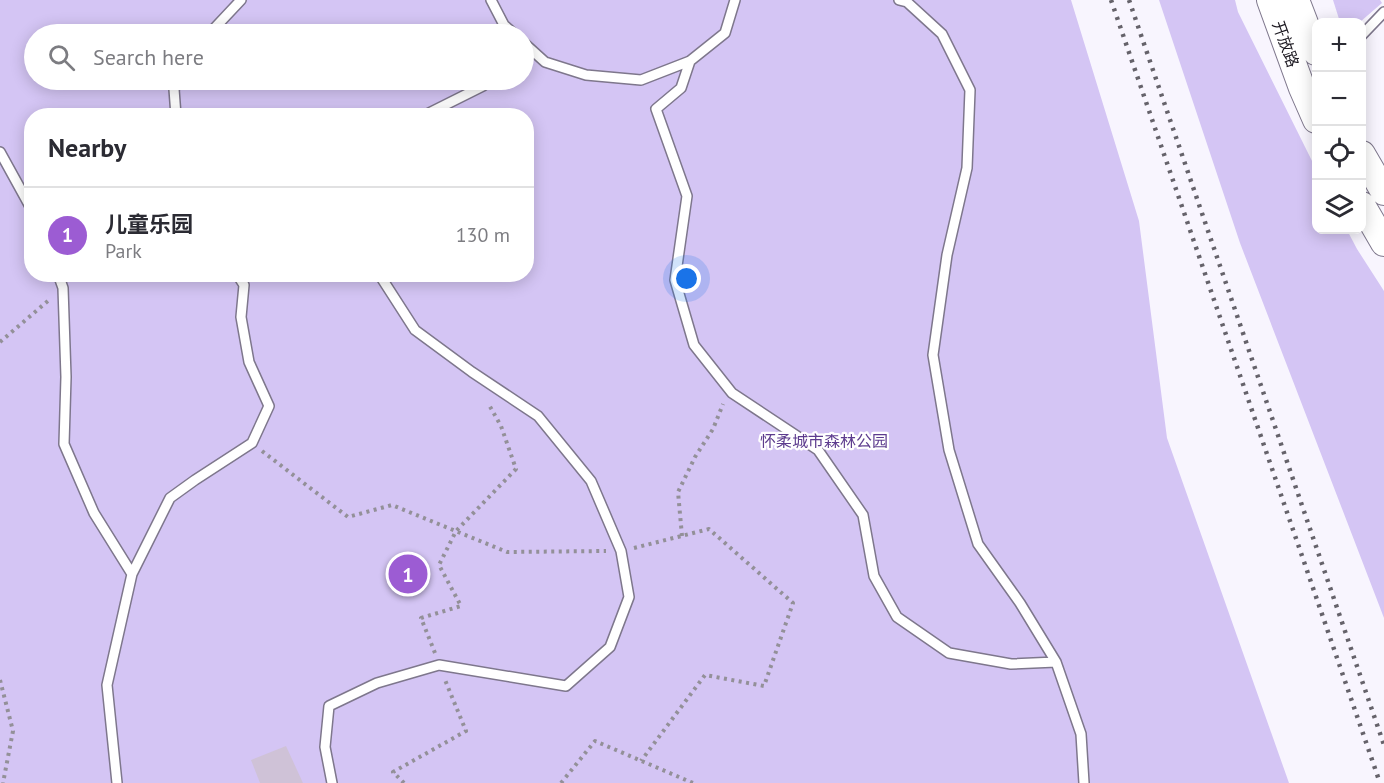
<!DOCTYPE html>
<html lang="en">
<head>
<meta charset="utf-8">
<style>
  :root { --surface:#fff; --page:#f2f2f3; --text:#2b2b33; --muted:#7c7c81; --line:#e1e1e2; --accent:#9c5cd3 }
  body { margin:0; font-family:"PT Sans","Noto Sans SC",sans-serif; background:var(--page); color:var(--text) }
  .controls { position:absolute; right:18px; top:18px; display:grid; overflow:hidden; border-radius:12px; box-shadow:0 3px 15px #0003 }
  .controls button { width:54px; height:54px; display:grid; place-items:center; padding:0; border:0; border-bottom:2px solid var(--line); background:var(--surface); color:var(--text); font:30px sans-serif }
  .you { position:absolute; left:687px; top:279px; width:21px; height:21px; margin:-15px; border:4px solid #fff; border-radius:50%; background:#1a73e8; box-shadow:0 0 0 9px #1a73e833 }
  .badge { display:grid; place-items:center; width:39px; height:39px; border-radius:50%; background:var(--accent); color:#fff; font-size:20px; font-weight:700 }
  .pin { position:absolute; translate:-50% -50%; border:3px solid #fff; box-shadow:0 2px 6px #0006 }
  .list { margin:0; padding:0; list-style:none }
  h2 { display:flex; justify-content:space-between; align-items:center; height:78px; margin:0; padding:0 24px; font-size:26px }
  h2 small { font-size:20px; font-weight:400; color:var(--muted) }
  .list li { display:grid; grid-template-columns:39px 1fr auto; gap:18px; align-items:center; box-sizing:border-box; height:96px; padding:0 24px; border-top:2px solid var(--line) }
  .list b { display:block; font-size:22px; white-space:nowrap }
  .list p { margin:0; font-size:20px; white-space:nowrap; color:var(--muted) }
  .list em { font-size:20px; font-style:normal; color:var(--muted) }
  .icon { flex:none; width:33px; height:33px; fill:none; stroke:currentColor; stroke-width:2; stroke-linecap:round; stroke-linejoin:round }
  .map { position:relative; flex:none; width:1384px; height:783px; overflow:hidden }
  .search { position:absolute; background:var(--surface); box-shadow:0 3px 15px #0003; left:24px; top:24px; width:510px; height:66px; display:flex; align-items:center; gap:15px; box-sizing:border-box; padding:0 21px; border-radius:33px; color:var(--muted); font-size:22px }
  .panel { position:absolute; background:var(--surface); box-shadow:0 3px 15px #0003; left:24px; top:108px; width:510px; height:174px; border-radius:24px }
  .map>svg:first-child { display:block }
</style>
</head>
<body>
<div class="map">
<svg width="1384" height="783" viewBox="0 0 1384 783">
  <rect width="100%" height="100%" fill="#f8f5fe"/>
  <path fill="#d4c5f4" fill-rule="evenodd" d="M 0,0 L 1071,0 L 1139,221 L 1167,438 L 1289,783 L 0,783 ZM 34,34 L 524,34 L 524,80 L 34,80 ZM 32,116 L 526,116 L 526,274 L 32,274 Z
    M 1159,0 L 1235,0 L 1238,12 L 1316,169 L 1316,230 L 1347,230 L 1357,249 L 1384,291 L 1384,618 L 1240,243 Z
    M 1333,0 L 1380,0 L 1382,3 L 1360,22 L 1340,22 Z"/>
  <path fill="#cfc2d7" d="M 286,746 L 303,783 L 260,783 L 251,760 Z"/>
  <g fill="none" stroke-linecap="round" stroke-linejoin="round">
    <defs>
      <path id="lane" d="M 491,0 L 504,25 L 514,34
        M 899,0 L 907,2 L 942,34 L 970,90 L 967,168 L 947,255 L 933,355 L 949,450 L 978,544 L 1020,603 L 1056,662 L 1081,734 L 1084,783
        M 209,34 L 241,0
        M 1362,35 L 1384,12
        M 524,43 L 545,62 L 586,75 L 641,80 L 690,61 L 725,33 L 735,0
        M 690,61 L 681,88 L 656,109 L 687,196 L 675,280 L 694,345 L 732,393 L 818,450 L 863,515 L 874,576 L 897,617 L 949,653 L 1011,664 L 1056,662
        M 176,116 L 174,89 L 180,80
        M 423,116 L 483,86 L 486,80
        M 0,152 L 32,210
        M 58,274 L 63,288 L 66,377 L 64,444 L 94,513 L 132,574
        M 117,783 L 107,685 L 132,574 L 170,498 L 195,480 L 252,443 L 269,406 L 249,362 L 241,317 L 244,285 L 237,274
        M 332,783 L 325,747 L 329,706 L 377,683 L 439,665 L 566,686 L 610,647 L 629,597 L 621,551 L 591,481 L 538,416 L 472,372 L 415,330 L 379,274"/>
      <path id="secondary" d="M 1270,0 L 1302,88 L 1316,120
        M 1296,0 L 1316,52
        M 1362,154 L 1384,192
        M 1362,205 L 1384,243"/>
    </defs>
    <use href="#lane" stroke="#7e778c" stroke-width="12"/>
    <use href="#secondary" stroke="#7e778c" stroke-width="28"/>
    <path stroke="#939098" stroke-width="4" stroke-dasharray="3 4.5" stroke-linecap="butt" d="M 0,342 L 49,300
      M 262,451 L 348,517 L 392,505 L 507,552 L 606,551
      M 682,536 L 678,492 L 695,457 L 713,429 L 723,404
      M 634,548 L 709,529 L 793,603 L 764,686 L 705,675 L 641,761
      M 435,653 L 421,618 L 461,606 L 439,565 L 456,531 L 516,469 L 501,426 L 488,403
      M 0,680 L 13,731 L 3,783
      M 404,783 L 393,772 L 466,731 L 445,680
      M 561,783 L 595,741 L 693,783"/>
    <use href="#lane" stroke="#fff" stroke-width="9"/>
    <use href="#secondary" stroke="#fff" stroke-width="26"/>
    <path stroke="#65626a" stroke-width="4.5" stroke-dasharray="3 6" stroke-linecap="butt" d="M 1111,0 L 1380,783
      M 1129,0 L 1384,745"/>
  </g>
  <g text-anchor="middle" stroke-width="4.5" stroke-linejoin="round" paint-order="stroke">
    <g font-size="16" fill="#1c1921" stroke="#fff">
      <text transform="translate(1286 44) rotate(70)" y="6">开放路</text>
    </g>
    <g font-size="16" fill="#5d3c8e" stroke="#fff">
      <text x="824" y="447">怀柔城市森林公园</text>
    </g>
  </g>
</svg>
<div class="controls">
<button>+</button>
<button>−</button>
<button><svg class="icon" aria-label="locate" viewBox="0 0 24 24"><circle cx="12" cy="12" r="6"/><path d="M12 2v4M12 18v4M2 12h4M18 12h4"/></svg></button>
<button><svg class="icon" aria-label="layers" viewBox="0 0 24 24"><path d="M12 4l9 5-9 5-9-5zM3 14l9 5 9-5"/></svg></button>
</div>
<div class="you"></div>
<div class="pin badge" style="left:408px;top:574px">1</div>
<div class="search"><svg class="icon" aria-label="search" viewBox="0 0 24 24"><circle cx="10" cy="10" r="6"/><path d="M15 15l6 6"/></svg>Search here</div>
<section class="panel">
<h2>Nearby<small></small></h2>
<ul class="list">
<li><span class="badge">1</span><div><b>儿童乐园</b><p>Park</p></div><em>130 m</em></li>
</ul>
</section>
</div>
</body>
</html>
